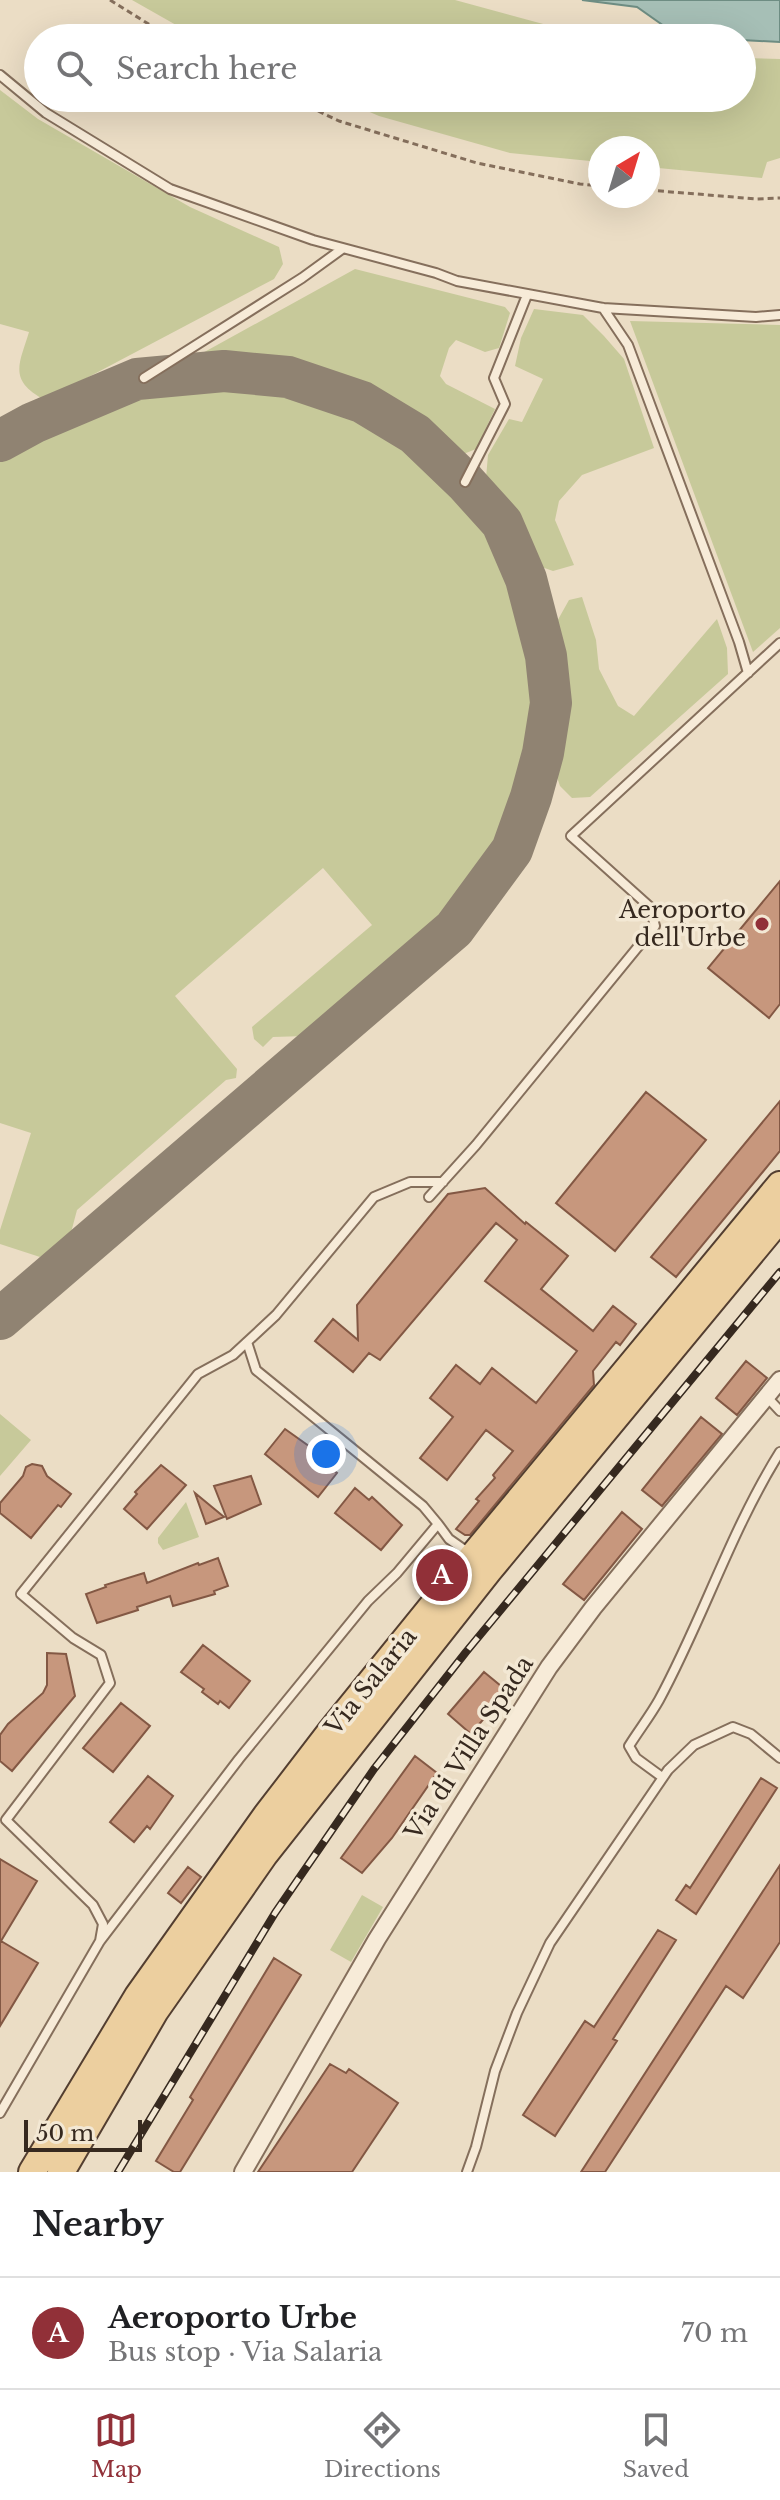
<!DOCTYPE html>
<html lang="en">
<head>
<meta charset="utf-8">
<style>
  :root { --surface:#fff; --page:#f2f2f2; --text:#202124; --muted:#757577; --line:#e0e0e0; --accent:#913038 }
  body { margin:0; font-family:"Libre Baskerville",serif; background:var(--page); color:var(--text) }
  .compass { position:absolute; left:588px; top:136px; width:72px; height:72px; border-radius:50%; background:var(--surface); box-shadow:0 8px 32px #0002; rotate:38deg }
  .scale { position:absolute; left:24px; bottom:20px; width:118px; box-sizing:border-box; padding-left:8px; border:4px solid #36291f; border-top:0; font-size:22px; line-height:28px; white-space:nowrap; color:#36291f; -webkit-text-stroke:6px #f3e8d4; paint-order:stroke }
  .you { position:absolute; left:326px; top:1454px; width:28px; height:28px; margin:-20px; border:6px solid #fff; border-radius:50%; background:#1a73e8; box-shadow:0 0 0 12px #1a73e833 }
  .badge { display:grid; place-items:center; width:52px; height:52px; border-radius:50%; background:var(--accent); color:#fff; font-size:26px; font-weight:700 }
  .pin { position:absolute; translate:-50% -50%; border:4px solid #fff; box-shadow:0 2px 8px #0006 }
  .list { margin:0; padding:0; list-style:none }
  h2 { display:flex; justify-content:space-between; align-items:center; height:104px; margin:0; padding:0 32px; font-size:34px }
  h2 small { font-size:26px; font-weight:400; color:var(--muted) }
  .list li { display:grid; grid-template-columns:52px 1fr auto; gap:24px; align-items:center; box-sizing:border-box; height:112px; padding:0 32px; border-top:2px solid var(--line) }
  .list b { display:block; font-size:30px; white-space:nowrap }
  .list p { margin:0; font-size:26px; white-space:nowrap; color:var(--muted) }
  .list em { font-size:26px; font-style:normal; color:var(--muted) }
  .icon { flex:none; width:44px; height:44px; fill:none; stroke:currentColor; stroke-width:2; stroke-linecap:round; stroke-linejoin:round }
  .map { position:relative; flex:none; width:780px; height:2172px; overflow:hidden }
  .search { position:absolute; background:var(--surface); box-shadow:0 8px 32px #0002; left:24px; right:24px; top:24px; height:88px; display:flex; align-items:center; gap:20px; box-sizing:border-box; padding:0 28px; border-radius:44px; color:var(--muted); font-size:30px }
  .sheet { height:216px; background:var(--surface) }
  nav { display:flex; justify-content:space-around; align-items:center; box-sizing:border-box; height:112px; border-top:2px solid var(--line); background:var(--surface); font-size:22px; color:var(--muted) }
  nav a { display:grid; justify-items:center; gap:4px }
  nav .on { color:var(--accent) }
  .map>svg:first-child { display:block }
</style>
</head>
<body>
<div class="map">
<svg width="780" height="2172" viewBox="0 0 780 2172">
  <rect width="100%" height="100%" fill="#ebddc5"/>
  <path fill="#c7c99a" d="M 132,0 L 455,0 L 558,28 L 617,38 L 199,38 Z
    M 742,58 L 780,59 L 780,158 L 767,162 L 762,178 L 648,167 L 648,148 L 600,148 L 600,162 L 510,153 L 379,116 L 337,98 L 742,98 Z
    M 0,90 L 38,119 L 190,207 L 279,247 L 283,264 L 274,279 L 45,400 C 8,380 19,365 29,332 L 0,324 Z
    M 355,269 L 505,307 L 510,313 L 499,348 L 485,352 L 456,340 L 449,348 L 440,376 L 446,384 L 495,409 L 476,449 L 461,455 L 423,422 L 384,394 L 340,376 L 278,359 L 199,355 Z
    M 534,309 L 583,315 L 604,336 L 624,359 L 654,448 L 582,475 L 559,501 L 555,520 L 574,565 L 553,571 L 536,565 L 516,524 L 486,478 L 488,455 L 509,419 L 522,422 L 543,379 L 515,366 L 521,338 Z
    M 630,321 L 780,325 L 780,628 L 753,652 Z
    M 239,383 C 286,391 337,399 378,424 C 397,435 415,451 430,466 C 440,476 452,485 460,496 C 511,558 535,636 534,715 C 533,749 517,796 504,827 C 500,837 491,848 485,857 C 438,929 368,981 305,1036 L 273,1037 L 263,1047 L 254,1039 L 252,1027 L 372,925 L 323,868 L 175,996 L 237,1069 L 236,1078 L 226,1080 L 77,1210 L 69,1240 L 40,1257 L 0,1244 L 0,1230 L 31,1133 L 0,1123 L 0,459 L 122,401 L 173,391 Z
    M 582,597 L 596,640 L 599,669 L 618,706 L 634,716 L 717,619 L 727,648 L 728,674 L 590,797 L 572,798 L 560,786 L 555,771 L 563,680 L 555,625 L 569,600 Z
    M 0,1414 L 31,1440 L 0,1476 Z
    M 186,1502 L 199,1537 L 163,1550 L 158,1543 L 158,1538 Z
    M 362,1895 L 383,1907 L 351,1962 L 330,1950 Z"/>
  <path fill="#a6bfb6" stroke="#6e8d83" stroke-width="2" d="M 582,0 L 780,0 L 780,42 L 742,40 L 742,38 L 681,38 L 637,7 Z"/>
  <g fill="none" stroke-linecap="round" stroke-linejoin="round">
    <path stroke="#908372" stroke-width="42" d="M 0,441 L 33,423 L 137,379 L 224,371 L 288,377 L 362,402 L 415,434 L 465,482 L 502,523 L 526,579 L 546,656 L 551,703 L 543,753 L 531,797 L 512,850 L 454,929 L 0,1319"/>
  </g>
  <path fill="#c7977d" stroke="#835844" stroke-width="2" d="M 780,881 L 780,1004 L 769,1018 L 708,968 Z
    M 646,1092 L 706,1140 L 615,1251 L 556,1203 Z
    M 780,1101 L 780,1151 L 676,1277 L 651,1257 Z
    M 485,1188 L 525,1224 L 526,1222 L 568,1256 L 541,1289 L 593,1331 L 613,1306 L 636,1324 L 620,1345 L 616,1342 L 593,1371 L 594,1385 L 470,1535 L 465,1535 L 456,1529 L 479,1501 L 476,1499 L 495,1478 L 493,1475 L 513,1451 L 486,1430 L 447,1480 L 420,1458 L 453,1417 L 430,1398 L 456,1365 L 480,1384 L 492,1368 L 536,1403 L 577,1351 L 485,1281 L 517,1240 L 496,1223 L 380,1360 L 369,1353 L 353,1372 L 315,1341 L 333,1319 L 358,1340 L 357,1305 L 448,1194 Z
    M 746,1361 L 767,1378 L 737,1415 L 716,1398 Z
    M 701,1417 L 722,1434 L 662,1506 L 642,1490 Z
    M 285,1429 L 320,1454 L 319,1458 L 337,1473 L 318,1497 L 265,1454 Z
    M 32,1464 L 42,1466 L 47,1476 L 71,1494 L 61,1507 L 58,1505 L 31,1538 L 0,1513 L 0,1503 L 23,1476 L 26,1467 Z
    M 161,1465 L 186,1485 L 147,1529 L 124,1509 L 137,1494 L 135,1492 Z
    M 251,1476 L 261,1504 L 227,1519 L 214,1486 Z
    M 355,1488 L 369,1500 L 372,1497 L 402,1525 L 381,1550 L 335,1513 Z
    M 195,1493 L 224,1517 L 206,1524 Z
    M 622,1512 L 642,1529 L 584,1600 L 563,1584 Z
    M 218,1558 L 228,1586 L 214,1591 L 215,1594 L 173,1606 L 170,1596 L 137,1607 L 138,1610 L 97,1623 L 86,1594 L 106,1587 L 105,1585 L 144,1573 L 147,1583 L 198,1563 L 199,1565 Z
    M 203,1645 L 250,1681 L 229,1708 L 220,1701 L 218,1704 L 202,1692 L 204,1689 L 181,1672 Z
    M 47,1653 L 66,1654 L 75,1696 L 12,1771 L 0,1761 L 0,1735 L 8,1724 L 43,1693 L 47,1685 Z
    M 484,1672 L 507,1691 L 471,1734 L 448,1714 Z
    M 121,1703 L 150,1726 L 113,1772 L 83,1748 Z
    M 415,1756 L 437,1773 L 392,1838 L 362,1873 L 341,1858 Z
    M 148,1776 L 173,1796 L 150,1829 L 147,1826 L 134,1842 L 110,1822 Z
    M 761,1778 L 777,1788 L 696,1914 L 676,1900 L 686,1885 L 690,1888 Z
    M 0,1859 L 37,1881 L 1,1941 L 38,1963 L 0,2026 Z
    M 780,1865 L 780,1942 L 743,1998 L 726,1986 L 605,2172 L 581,2172 Z
    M 188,1867 L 201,1877 L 181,1903 L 168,1893 Z
    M 658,1930 L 676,1940 L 613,2039 L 617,2041 L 555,2136 L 523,2115 L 585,2021 L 594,2027 Z
    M 274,1958 L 301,1975 L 180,2172 L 174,2172 L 156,2161 L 193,2100 L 190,2097 Z
    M 330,2064 L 346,2073 L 349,2069 L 398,2103 L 352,2172 L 258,2172 Z"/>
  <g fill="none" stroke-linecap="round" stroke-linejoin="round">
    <defs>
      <path id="lane" d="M 0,75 L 46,113 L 170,189 L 313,240 L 436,273 L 457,281 L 603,308 L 756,317 L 780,315
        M 603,308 L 628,345 L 739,642 L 748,673
        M 144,378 L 302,278 L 342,249
        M 465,482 L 505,404 L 494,378 L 527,295
        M 429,1197 L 476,1145 L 655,926 L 650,907 L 571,836 L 780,643
        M 767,1397 L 780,1411
        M 438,1524 L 449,1539 L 469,1553
        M 662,1777 L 636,1758 L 629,1746 C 639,1730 650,1716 659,1700 C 703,1619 731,1530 780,1452
        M 100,1941 L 103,1924 L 93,1905 L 6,1820 L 110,1683 L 101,1655 L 73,1638 L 21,1594 L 198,1374 L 233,1355 L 276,1315 L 374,1197 L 410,1182 L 443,1182
        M 0,2113 L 100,1941 L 239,1759 L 368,1601 L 397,1573 L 438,1524 L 423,1506 L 256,1370 L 247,1342
        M 467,2172 L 476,2147 L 495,2071 L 517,2013 L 550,1943 L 668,1770 L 694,1745 L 733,1727 L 751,1734 L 780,1758"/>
      <path id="street" d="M 243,2172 L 377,1939 L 549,1667 L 593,1608 L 780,1380"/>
      <path id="primary" d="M 32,2172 L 138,1996 L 266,1816 L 332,1730 L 473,1556 L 780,1185
        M 61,2172 L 155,2011 L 264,1855 L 489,1570 L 780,1218"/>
    </defs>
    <use href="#lane" stroke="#856f5c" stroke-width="12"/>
    <use href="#street" stroke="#856f5c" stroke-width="20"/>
    <use href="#primary" stroke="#533e30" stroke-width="30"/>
    <path stroke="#856f5c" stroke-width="3" stroke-dasharray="6 4" stroke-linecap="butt" d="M 110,0 L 171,38
      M 291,98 L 339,121 L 477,163 L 580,184 L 600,186
      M 648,190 L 757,199 L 780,198"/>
    <use href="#lane" stroke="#f7ebd8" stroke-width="8"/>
    <use href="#street" stroke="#f7ebd8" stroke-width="16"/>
    <use href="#primary" stroke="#eccf9f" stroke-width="26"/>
    <defs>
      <path id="rail" d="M 118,2172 L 275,1913 L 374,1769 L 466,1652 L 780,1272"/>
    </defs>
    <use href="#rail" stroke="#36291f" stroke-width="8"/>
    <use href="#rail" stroke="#f3e8d4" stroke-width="5" stroke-dasharray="15" stroke-linecap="butt"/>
  </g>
  <circle fill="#913038" stroke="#f3e8d4" stroke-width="3" cx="762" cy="924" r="8"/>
  <g text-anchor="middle" stroke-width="7" stroke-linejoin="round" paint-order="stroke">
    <g font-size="24" fill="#36291f" stroke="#f3e8d4" text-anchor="end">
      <text x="746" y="918">Aeroporto<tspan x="746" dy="28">dell'Urbe</tspan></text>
    </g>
    <g font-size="24" fill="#36291f" stroke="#f3e8d4">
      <text transform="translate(371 1682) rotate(-51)" y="8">Via Salaria</text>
      <text transform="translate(469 1748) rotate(-57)" y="8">Via di Villa Spada</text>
    </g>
  </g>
</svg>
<svg class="compass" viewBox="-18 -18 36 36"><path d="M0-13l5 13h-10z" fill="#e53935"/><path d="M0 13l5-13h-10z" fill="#757577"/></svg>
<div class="scale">50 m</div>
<div class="you"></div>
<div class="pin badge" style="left:442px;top:1575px">A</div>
<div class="search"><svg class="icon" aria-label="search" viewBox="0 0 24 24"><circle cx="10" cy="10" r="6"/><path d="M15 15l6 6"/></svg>Search here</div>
</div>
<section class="sheet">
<h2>Nearby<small></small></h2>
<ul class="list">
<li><span class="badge">A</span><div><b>Aeroporto Urbe</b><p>Bus stop · Via Salaria</p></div><em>70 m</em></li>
</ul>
</section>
<nav>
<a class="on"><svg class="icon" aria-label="map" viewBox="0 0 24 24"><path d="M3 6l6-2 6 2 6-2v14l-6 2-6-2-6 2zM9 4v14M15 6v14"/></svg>Map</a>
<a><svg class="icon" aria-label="directions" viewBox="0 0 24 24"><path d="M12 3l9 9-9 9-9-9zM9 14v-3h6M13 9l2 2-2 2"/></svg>Directions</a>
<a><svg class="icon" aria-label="saved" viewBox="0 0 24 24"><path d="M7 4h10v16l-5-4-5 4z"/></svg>Saved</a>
</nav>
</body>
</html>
